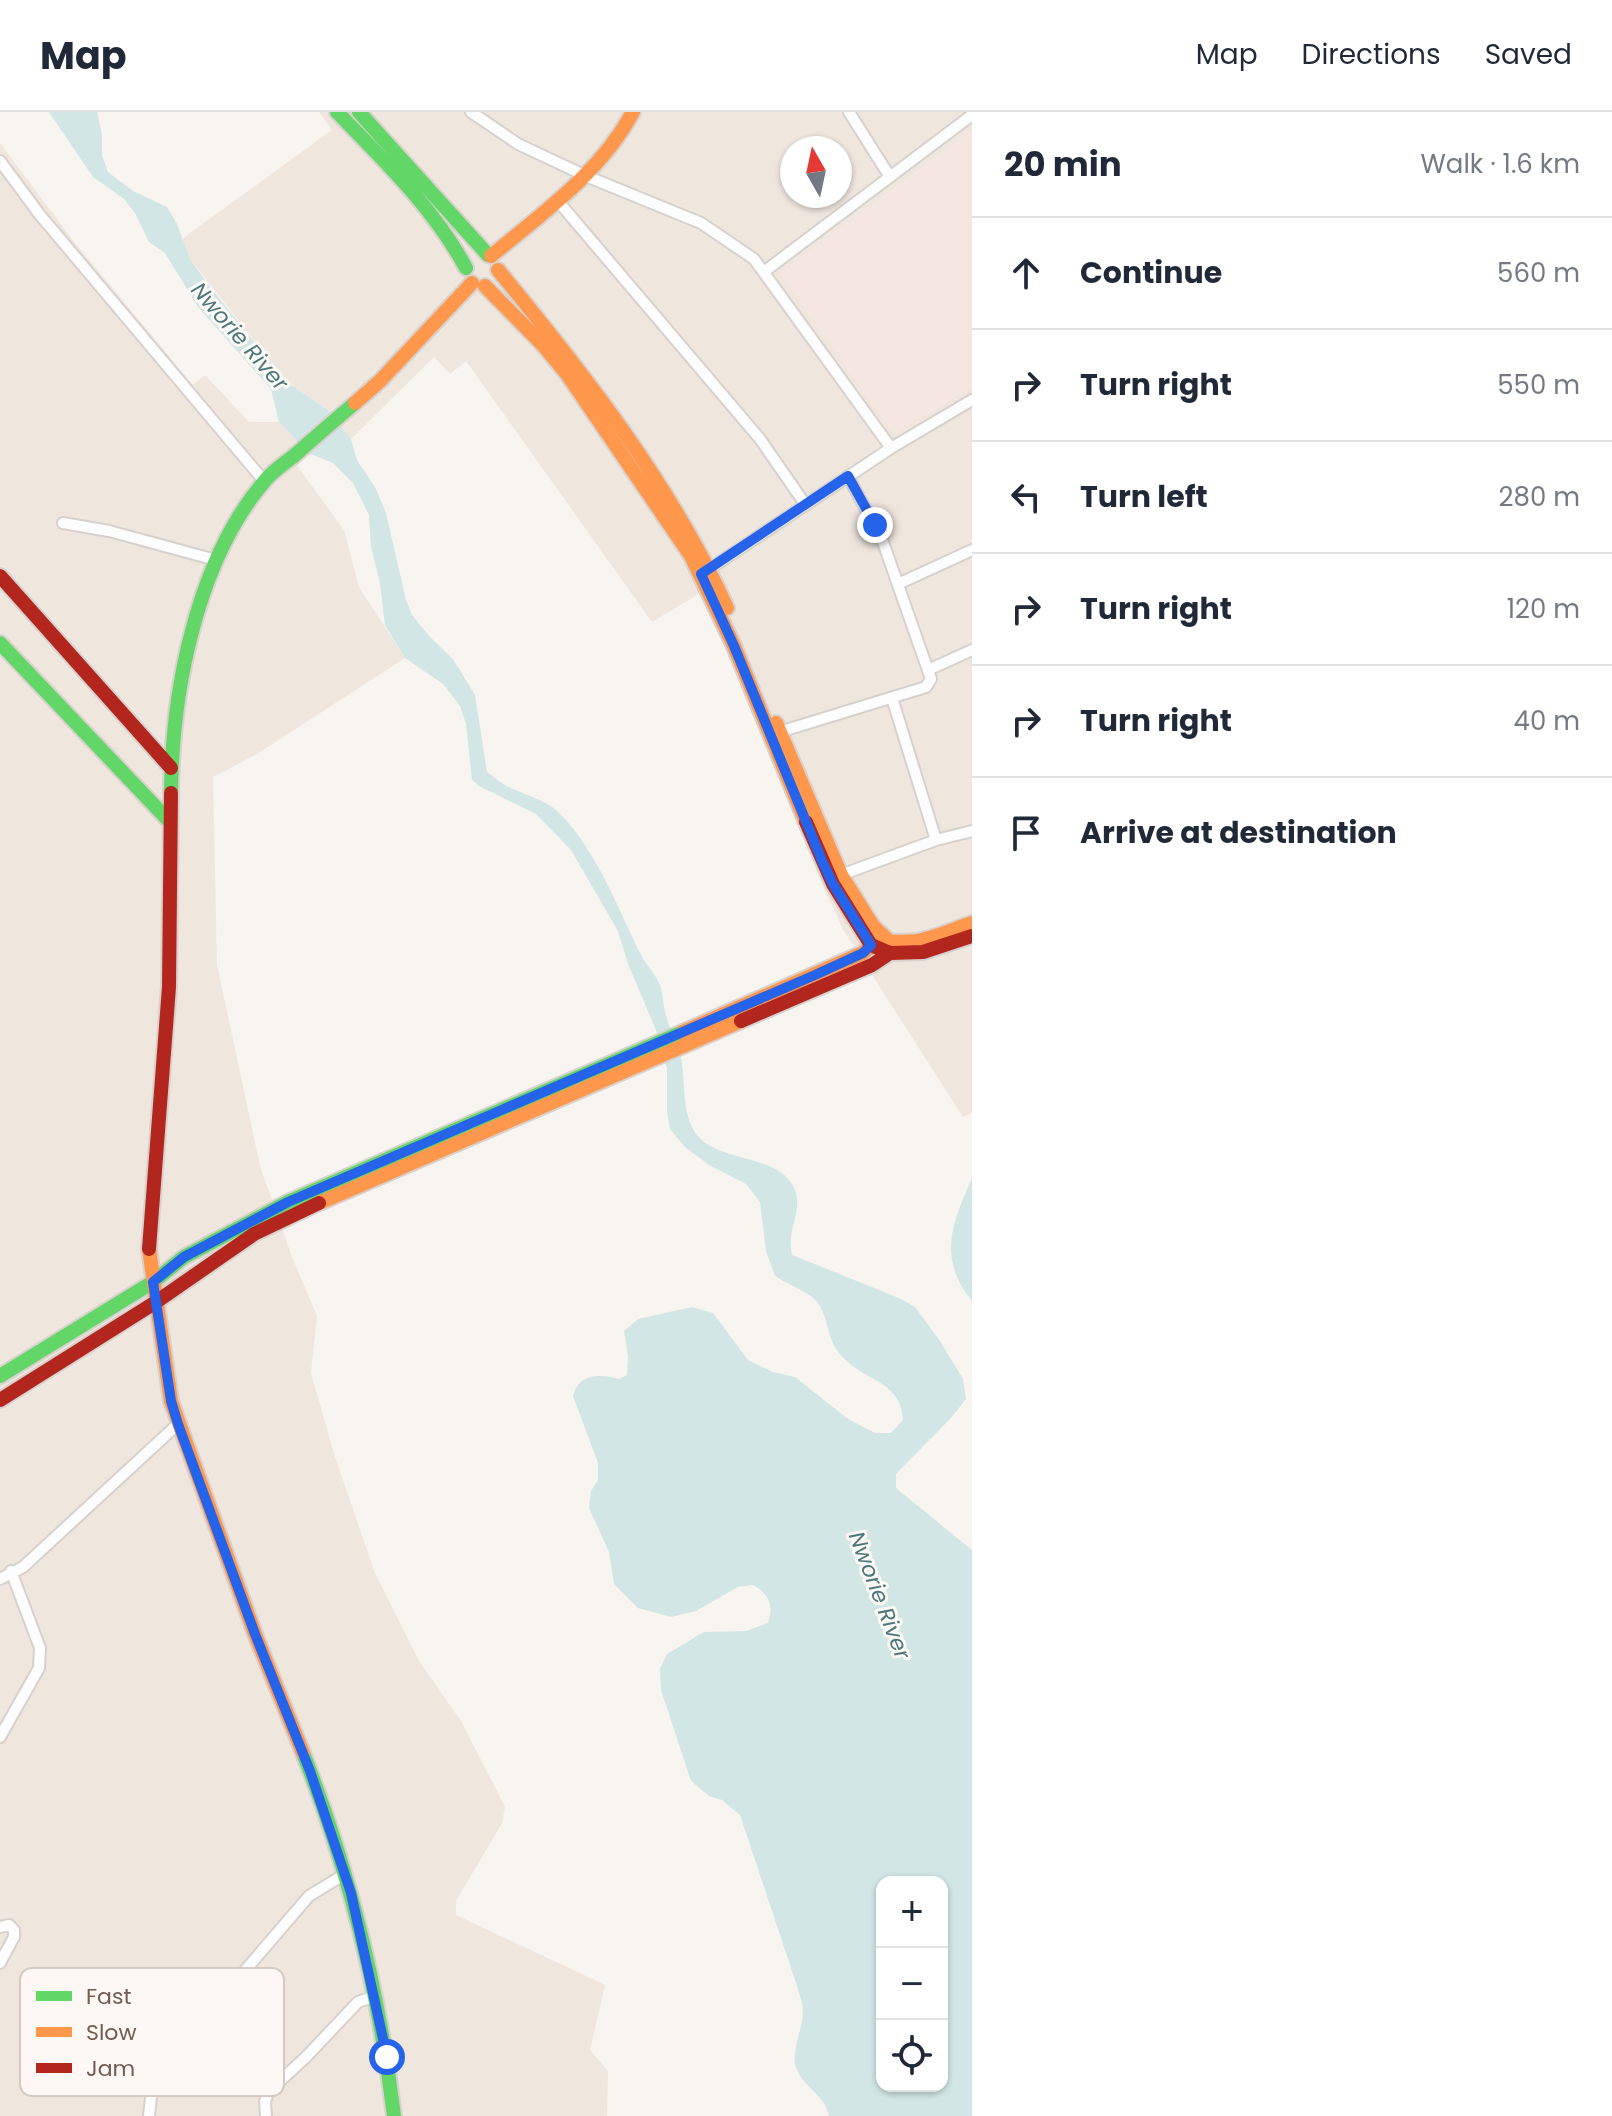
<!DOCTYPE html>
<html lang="en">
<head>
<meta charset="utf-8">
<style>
  :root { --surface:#fff; --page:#f6f6f7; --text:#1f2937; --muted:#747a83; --line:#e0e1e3 }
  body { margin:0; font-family:Poppins,sans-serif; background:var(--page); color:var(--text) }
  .controls { position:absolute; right:24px; bottom:24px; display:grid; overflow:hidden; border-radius:16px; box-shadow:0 2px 6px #0004 }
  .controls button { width:72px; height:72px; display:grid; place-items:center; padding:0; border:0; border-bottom:2px solid var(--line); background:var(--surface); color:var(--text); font:40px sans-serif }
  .compass { position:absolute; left:780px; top:24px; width:72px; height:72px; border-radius:50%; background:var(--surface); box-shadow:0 2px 6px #0004; rotate:351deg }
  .stop { position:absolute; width:24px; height:24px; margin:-18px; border:6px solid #2563eb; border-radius:50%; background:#fff }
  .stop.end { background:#2563eb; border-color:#fff; box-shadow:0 2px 8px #0008 }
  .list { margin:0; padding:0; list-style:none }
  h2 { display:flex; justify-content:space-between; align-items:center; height:104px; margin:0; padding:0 32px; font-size:34px }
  h2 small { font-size:26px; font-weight:400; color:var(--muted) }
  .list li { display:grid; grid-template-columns:52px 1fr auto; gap:24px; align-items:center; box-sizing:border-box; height:112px; padding:0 32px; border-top:2px solid var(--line) }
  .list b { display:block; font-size:30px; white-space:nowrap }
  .list em { font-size:26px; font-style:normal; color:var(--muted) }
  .icon { flex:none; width:44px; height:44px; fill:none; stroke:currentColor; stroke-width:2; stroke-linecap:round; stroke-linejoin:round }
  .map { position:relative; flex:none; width:972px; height:2004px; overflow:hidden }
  header { display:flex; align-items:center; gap:48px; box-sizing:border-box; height:112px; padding:0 40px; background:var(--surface); border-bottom:2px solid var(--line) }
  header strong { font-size:38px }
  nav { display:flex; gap:44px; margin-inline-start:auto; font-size:28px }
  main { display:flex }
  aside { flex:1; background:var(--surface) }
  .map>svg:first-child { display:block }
</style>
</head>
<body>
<header>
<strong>Map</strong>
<nav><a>Map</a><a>Directions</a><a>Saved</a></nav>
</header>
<main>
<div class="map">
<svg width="972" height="2004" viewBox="0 0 972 2004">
  <rect width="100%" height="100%" fill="#f8f4f0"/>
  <path fill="#efe6de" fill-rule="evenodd" d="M 319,0 L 972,0 L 972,1001 L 963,1005 L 844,819 L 821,770 L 702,480 L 652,510 L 466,249 L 450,262 L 434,245 L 351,327 L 328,298 L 287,270 L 190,147 L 182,127 L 332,18 ZM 792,36 L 840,36 L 840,84 L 792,84 Z
    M 0,31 L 75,131 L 193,273 L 205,263 L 249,310 L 279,310 L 310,342 L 298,352 L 298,355 L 344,418 L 359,475 L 405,546 L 257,642 L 213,665 L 217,853 L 260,1054 L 292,1145 L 317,1204 L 311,1261 L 334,1342 L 375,1461 L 419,1549 L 461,1609 L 505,1695 L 502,1711 L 456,1789 L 456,1803 L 605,1873 L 590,1938 L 608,1959 L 607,2004 L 0,2004 Z"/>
  <path fill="#f4e7e2" d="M 972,18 L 972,275 L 894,323 L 779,161 Z"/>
  <path fill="#d2e6e6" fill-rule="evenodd" d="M 49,0 L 97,0 L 102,22 L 102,43 L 108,60 L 133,79 L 167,95 L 177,112 L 190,147 L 207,171 L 287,270 L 328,298 L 351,327 L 357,348 L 375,375 L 386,401 L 406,488 L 412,503 L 429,524 L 453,547 L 475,583 L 487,660 C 496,667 506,675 518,679 C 531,685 544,688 556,698 C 594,733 617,794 639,839 C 645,852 657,863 661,876 C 663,884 663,892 665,900 C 669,916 677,931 681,946 C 686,970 681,1003 697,1023 C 719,1051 782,1042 795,1078 C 803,1100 786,1118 792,1143 L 899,1186 L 915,1195 L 940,1229 L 963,1267 L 966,1287 L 951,1306 L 896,1362 L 896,1376 L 972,1438 L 972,2004 L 829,2004 C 825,1981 799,1974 795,1951 C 793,1934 803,1916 803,1899 C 803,1891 799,1882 797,1874 L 740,1703 L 722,1688 L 709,1684 L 691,1669 L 661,1578 L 660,1557 L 667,1542 L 704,1520 L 746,1519 L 768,1511 C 774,1493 769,1482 753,1473 L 738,1475 L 696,1499 L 671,1505 L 638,1496 L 614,1472 L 609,1440 L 589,1396 L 591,1379 L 598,1368 L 598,1351 L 573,1284 C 579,1261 600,1262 619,1267 L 627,1263 L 628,1244 L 624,1219 L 638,1207 L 692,1195 L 713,1201 L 748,1248 L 773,1260 L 795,1265 L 848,1307 L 875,1321 L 891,1321 L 903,1308 C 901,1264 857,1271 835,1235 C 826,1220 828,1198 812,1185 C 802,1177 786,1172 775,1164 L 766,1139 L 760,1090 L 746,1072 L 709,1053 L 685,1035 L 670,1017 L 667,1000 L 667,956 L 656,918 L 628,852 L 618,819 L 571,738 L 536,702 L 479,674 L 472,668 L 466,612 L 460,594 L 443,572 L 405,546 L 385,513 L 380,471 L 371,435 L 369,403 L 353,371 L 333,351 L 310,342 L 279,310 L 271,277 L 198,195 L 165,141 L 149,130 L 135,101 L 124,87 L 93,65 ZM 882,1770 L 942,1770 L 942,1974 L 882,1974 Z
    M 972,1066 L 972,1189 C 937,1145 952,1112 972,1066 Z"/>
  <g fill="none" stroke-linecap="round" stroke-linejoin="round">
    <defs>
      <path id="street" d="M 471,0 L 518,32 L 586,64 L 701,111 L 754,147 L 891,336
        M 849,0 L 890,65
        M 0,49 L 40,103 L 264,369
        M 557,88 L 760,327 L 805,392
        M 765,159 L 972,3
        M 63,411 L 109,419 L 216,448
        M 705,460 L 891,336 L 972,288
        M 898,472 L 972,438
        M 928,558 L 972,538
        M 892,586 L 936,728
        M 776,621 L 926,575 L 931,567 L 883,430 L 848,364
        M 838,764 L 936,728 L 972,719
        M 0,1467 L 23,1455 L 178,1312
        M 0,1625 L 39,1556 L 40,1536 L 11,1459
        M 0,1815 L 9,1813 L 14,1818 L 14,1825 L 0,1851
        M 149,2004 L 153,1967 L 170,1935 L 242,1862 L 309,1784 L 345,1762
        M 266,2004 L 265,1989 L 269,1979 L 306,1945 L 358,1890 L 375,1884"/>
      <path id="fast" d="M 337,0 C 384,49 433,95 466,156
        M 359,0 L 488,143
        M 0,531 L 170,710
        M 171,681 C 172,580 196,451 263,371 C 271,360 284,352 295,343 C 315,325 335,308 355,291
        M 0,1264 L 153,1170 L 184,1145 L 288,1090 L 683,920
        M 303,1641 C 349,1757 379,1881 394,2004"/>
      <path id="slow" d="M 491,144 C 544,100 600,61 633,0
        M 498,158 C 584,262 671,373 727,496
        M 485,174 L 543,233 L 567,262 L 691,444 L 734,534 L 806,710
        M 355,291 L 380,269 L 472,171
        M 776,611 L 841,763 L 873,814 L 888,828 L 889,833
        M 683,920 L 863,841 C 880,824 896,832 917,829 C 935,826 954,817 972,811
        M 319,1091 L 741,909
        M 149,1137 L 171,1289 L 255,1522 L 303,1641"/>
      <path id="jam" d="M 0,464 L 171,656
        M 806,710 L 833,772 L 871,833 L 890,841 L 923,840 L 972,824
        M 741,909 L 872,853 L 890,841
        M 149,1137 L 169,875 L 171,681
        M 0,1288 L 156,1190 L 254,1122 L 319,1091"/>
    </defs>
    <use href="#street" stroke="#d7d1ce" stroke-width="14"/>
    <use href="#fast" stroke="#d8d1cd" stroke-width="18"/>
    <use href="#slow" stroke="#d8d1cd" stroke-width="18"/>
    <use href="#jam" stroke="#d8d1cd" stroke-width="18"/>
    <use href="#street" stroke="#fefdfd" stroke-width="10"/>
    <use href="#fast" stroke="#63d668" stroke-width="14"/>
    <use href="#slow" stroke="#ff974d" stroke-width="14"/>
    <use href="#jam" stroke="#b3261e" stroke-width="14"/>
  </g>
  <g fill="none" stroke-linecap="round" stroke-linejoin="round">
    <path stroke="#2563eb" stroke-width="10" d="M 387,1945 L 351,1781 L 310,1659 L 255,1522 L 178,1312 L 171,1289 L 153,1170 L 184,1145 L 288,1090 L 815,863 L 863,841 L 871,833 L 833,772 L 823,751 L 734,534 L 701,462 L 848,364 L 875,413"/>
  </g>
  <g text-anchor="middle" stroke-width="6" stroke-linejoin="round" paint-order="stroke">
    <g font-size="22" font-style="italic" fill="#4a787d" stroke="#fdf8f3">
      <text transform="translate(240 224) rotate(49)" y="8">Nworie River</text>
      <text transform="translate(880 1483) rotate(69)" y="8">Nworie River</text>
    </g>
  </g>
  <rect x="20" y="1856" width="264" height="128" rx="12" fill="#fdf8f3" stroke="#d4c9c3" stroke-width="2"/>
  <rect x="36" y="1879" width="36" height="10" fill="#63d668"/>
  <rect x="36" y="1915" width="36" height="10" fill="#ff974d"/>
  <rect x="36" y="1951" width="36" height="10" fill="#b3261e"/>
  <g font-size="22" fill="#735b52">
    <text x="86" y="1892">Fast</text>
    <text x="86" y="1928">Slow</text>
    <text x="86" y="1964">Jam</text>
  </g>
</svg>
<div class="controls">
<button>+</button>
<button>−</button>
<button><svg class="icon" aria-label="locate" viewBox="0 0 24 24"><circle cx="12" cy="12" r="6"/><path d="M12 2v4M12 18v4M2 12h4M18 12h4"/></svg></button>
</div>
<svg class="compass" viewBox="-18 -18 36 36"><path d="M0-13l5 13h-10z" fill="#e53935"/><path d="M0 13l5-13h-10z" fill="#747a83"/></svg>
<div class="stop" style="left:387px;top:1945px"></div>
<div class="stop end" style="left:875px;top:413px"></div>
</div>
<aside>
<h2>20 min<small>Walk · 1.6 km</small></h2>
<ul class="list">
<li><svg class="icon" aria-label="ahead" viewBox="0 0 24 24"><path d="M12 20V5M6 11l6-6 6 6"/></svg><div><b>Continue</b></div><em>560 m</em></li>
<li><svg class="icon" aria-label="right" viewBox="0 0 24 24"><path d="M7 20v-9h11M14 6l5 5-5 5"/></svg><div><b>Turn right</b></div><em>550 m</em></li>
<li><svg class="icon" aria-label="left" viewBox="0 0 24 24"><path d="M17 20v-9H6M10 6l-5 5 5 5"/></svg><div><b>Turn left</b></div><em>280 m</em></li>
<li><svg class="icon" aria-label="right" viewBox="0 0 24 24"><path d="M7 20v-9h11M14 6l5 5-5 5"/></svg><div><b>Turn right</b></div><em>120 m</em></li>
<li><svg class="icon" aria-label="right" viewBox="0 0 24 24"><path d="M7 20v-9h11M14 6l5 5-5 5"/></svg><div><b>Turn right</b></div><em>40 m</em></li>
<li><svg class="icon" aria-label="arrive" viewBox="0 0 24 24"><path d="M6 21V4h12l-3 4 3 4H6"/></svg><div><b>Arrive at destination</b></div></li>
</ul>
</aside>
</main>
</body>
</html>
